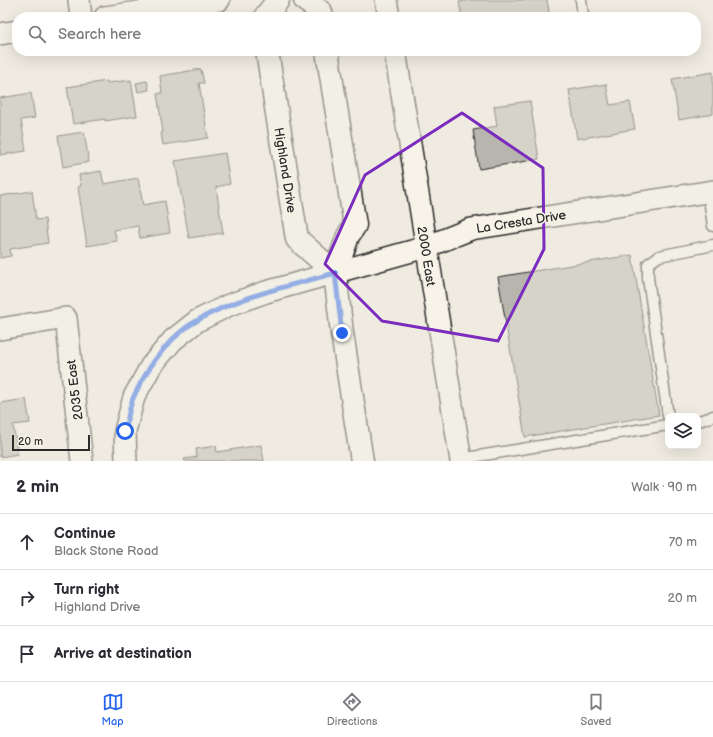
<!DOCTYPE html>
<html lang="en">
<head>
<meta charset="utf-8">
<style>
  :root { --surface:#fff; --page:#f7f7f7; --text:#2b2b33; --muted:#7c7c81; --line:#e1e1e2; --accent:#2563eb }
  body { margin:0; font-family:"Balsamiq Sans",sans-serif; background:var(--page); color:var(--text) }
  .controls { position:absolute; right:12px; bottom:12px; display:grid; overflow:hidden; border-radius:8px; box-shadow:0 4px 16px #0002 }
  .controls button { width:36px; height:36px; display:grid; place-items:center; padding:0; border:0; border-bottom:1px solid var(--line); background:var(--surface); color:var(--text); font:20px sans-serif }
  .scale { position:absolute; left:12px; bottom:10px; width:78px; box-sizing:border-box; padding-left:4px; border:2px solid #2b2b2b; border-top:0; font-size:11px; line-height:14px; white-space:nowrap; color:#2b2b2b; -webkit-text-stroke:3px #f7f3e8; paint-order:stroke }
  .stop { position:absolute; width:12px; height:12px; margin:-9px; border:3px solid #2563eb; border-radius:50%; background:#fff }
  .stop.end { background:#2563eb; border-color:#fff; box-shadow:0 1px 4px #0008 }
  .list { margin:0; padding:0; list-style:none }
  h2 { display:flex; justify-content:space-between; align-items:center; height:52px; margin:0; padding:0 16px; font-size:17px }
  h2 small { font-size:13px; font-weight:400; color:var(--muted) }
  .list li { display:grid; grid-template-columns:26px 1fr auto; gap:12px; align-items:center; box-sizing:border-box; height:56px; padding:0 16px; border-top:1px solid var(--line) }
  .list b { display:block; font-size:15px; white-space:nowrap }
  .list p { margin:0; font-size:13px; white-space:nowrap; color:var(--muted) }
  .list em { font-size:13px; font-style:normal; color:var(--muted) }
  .icon { flex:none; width:22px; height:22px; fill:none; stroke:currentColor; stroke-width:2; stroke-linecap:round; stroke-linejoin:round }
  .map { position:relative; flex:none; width:713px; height:461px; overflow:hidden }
  .search { position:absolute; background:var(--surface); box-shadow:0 4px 16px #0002; left:12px; right:12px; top:12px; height:44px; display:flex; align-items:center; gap:10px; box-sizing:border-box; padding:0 14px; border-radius:16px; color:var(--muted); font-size:15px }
  .sheet { height:220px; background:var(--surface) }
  nav { display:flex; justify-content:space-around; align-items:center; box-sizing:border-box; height:56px; border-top:1px solid var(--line); background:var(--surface); font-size:11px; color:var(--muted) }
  nav a { display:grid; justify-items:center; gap:2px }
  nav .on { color:var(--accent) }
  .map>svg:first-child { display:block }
</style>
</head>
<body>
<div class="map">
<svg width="713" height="461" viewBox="0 0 713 461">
  <rect width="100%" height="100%" fill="#efebe0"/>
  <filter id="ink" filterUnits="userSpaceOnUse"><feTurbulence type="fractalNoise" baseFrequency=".025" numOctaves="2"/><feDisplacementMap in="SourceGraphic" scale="8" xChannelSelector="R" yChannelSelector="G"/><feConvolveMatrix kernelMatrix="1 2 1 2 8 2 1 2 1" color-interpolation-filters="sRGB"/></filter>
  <g filter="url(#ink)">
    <path fill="#b8b5ae" stroke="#2b2b2b" d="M 470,0 L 547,0 L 550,17 L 462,17 L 459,2 Z
      M 201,69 L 204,83 L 199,83 L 208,138 L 163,145 L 161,133 L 163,132 L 157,94 L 162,93 L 160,76 Z
      M 713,72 L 713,114 L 679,120 L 672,79 Z
      M 131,80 L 137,116 L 105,121 L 105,119 L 73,124 L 67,87 L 107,81 L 107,83 Z
      M 147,81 L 149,90 L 138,92 L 136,83 Z
      M 606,84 L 610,105 L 630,102 L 635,129 L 577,139 L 569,90 Z
      M 31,93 L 35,118 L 21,120 L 26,151 L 0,155 L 0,98 Z
      M 530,101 L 539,159 L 479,169 L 473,130 L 497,126 L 494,106 Z
      M 84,132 L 89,162 L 63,167 L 58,136 Z
      M 225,153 L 230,184 L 216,187 L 223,233 L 189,238 L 175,161 Z
      M 101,171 L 104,184 L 138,178 L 143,205 L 165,201 L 170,233 L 140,238 L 138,226 L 114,230 L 117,241 L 87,246 L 78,187 L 81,186 L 79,175 Z
      M 32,191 L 36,220 L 45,219 L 48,243 L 10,249 L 11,256 L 0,258 L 0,196 Z
      M 632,255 L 659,415 L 525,437 L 498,277 Z
      M 26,399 L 30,423 L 13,425 L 18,454 L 0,457 L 0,403 Z
      M 261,445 L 264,461 L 185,461 L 184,459 L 197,457 L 196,449 L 216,446 L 217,452 Z"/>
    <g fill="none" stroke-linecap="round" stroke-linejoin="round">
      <defs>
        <path id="lane" d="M 581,0 L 583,15
          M 708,192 L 713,226
          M 668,416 L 648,278 L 648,264 L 659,256 L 713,245
          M 698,421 L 709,418 L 713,416
          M 460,459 L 668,425"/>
        <path id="street" d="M 79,0 L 81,17
          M 386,0 L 389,17
          M 105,17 L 219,0
          M 0,34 L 17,31
          M 395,51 L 461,461
          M 0,329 L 66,318 L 82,461
          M 126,461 L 125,431 L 134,397 L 151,366 L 173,340 L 197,321 L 229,305 L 266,292 L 426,247 L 471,229 L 713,191"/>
        <path id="primary" d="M 305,0 L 321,12 L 322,17
          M 265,17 L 278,0
          M 267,51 L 297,239 L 335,273
          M 327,51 L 355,225 L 348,236 L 335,273 L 342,333 L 362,461"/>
      </defs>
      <use href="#lane" stroke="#2b2b2b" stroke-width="13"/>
      <use href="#street" stroke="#2b2b2b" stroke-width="24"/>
      <use href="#primary" stroke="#2b2b2b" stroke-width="25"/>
      <use href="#lane" stroke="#f7f3e8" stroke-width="10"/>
      <use href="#street" stroke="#f7f3e8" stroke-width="21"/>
      <use href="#primary" stroke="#f7f3e8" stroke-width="22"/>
    </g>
  </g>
  <g fill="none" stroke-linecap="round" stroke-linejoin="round" filter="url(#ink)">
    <path stroke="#2563eb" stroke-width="5" d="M 125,431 C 128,420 129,406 134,396 C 148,367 169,336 198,320 C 240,296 289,286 335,273 L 342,333"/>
  </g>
  <path d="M0 0H713V461H0ZM 462,113 L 543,168 L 544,249 L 498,341 L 382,321 L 325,264 L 365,175 Z" fill="#efebe0" fill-opacity=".55" fill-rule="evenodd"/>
  <path fill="none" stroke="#7b2cbf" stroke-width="3" stroke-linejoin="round" d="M 462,113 L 543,168 L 544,249 L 498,341 L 382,321 L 325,264 L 365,175 Z"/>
  <g text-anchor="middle" stroke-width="3" stroke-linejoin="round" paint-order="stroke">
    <g font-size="13" fill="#2b2b2b" stroke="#f7f3e8">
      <text transform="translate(286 170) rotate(81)" y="5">Highland Drive</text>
      <text transform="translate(521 221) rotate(-9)" y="5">La Cresta Drive</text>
      <text transform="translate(427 256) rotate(81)" y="5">2000 East</text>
      <text transform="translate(74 390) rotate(-97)" y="5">2035 East</text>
    </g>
  </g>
</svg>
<div class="controls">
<button><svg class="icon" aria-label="layers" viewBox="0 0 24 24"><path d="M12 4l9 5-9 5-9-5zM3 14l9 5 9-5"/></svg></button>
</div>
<div class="scale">20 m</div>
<div class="stop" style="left:125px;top:431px"></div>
<div class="stop end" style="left:342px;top:333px"></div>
<div class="search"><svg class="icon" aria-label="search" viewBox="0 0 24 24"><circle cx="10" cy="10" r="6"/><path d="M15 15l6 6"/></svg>Search here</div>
</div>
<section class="sheet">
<h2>2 min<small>Walk · 90 m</small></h2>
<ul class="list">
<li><svg class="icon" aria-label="ahead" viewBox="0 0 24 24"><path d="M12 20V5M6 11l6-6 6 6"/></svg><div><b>Continue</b><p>Black Stone Road</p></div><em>70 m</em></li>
<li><svg class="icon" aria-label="right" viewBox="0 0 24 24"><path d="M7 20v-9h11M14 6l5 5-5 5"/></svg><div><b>Turn right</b><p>Highland Drive</p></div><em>20 m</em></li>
<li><svg class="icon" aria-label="arrive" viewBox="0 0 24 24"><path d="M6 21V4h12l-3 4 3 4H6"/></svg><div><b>Arrive at destination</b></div></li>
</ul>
</section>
<nav>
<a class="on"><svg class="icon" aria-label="map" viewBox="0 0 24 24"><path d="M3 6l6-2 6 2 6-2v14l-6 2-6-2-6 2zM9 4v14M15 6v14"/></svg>Map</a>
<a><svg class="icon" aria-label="directions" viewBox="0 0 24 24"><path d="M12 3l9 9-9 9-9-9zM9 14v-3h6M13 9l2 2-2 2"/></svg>Directions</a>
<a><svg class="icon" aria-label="saved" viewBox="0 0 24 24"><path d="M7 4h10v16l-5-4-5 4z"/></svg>Saved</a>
</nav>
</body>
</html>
